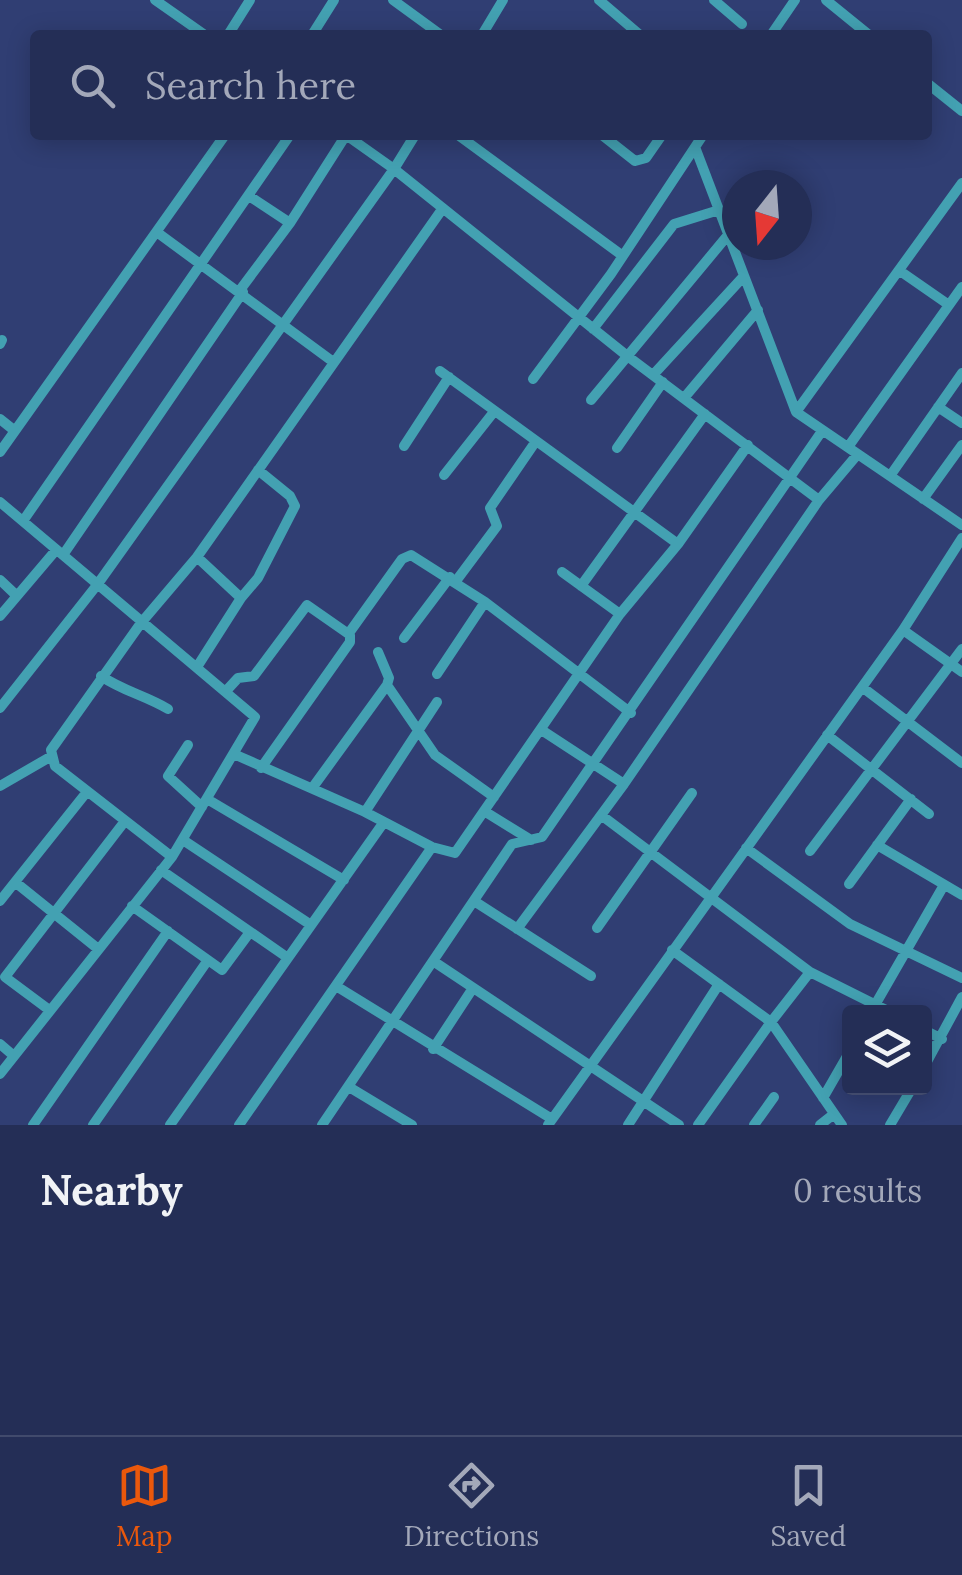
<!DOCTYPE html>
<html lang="en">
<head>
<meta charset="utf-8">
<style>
  :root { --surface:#242e56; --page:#303a60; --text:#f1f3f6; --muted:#a3a8b9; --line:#414a6c; --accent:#ea580c }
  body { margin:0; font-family:Lora,serif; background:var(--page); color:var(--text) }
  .controls { position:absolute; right:30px; bottom:30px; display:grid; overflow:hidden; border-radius:10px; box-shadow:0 5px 25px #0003 }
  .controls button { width:90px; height:90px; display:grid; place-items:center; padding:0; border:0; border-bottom:2px solid var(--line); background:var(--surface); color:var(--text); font:50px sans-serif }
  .compass { position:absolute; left:722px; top:170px; width:90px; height:90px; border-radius:50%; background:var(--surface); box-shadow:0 5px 25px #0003; rotate:197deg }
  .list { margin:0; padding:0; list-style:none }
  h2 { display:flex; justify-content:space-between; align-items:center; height:130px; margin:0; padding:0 40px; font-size:42px }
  h2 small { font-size:32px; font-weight:400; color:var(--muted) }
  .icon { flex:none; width:55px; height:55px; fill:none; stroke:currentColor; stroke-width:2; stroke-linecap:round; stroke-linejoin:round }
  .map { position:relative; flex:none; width:962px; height:1125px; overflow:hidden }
  .search { position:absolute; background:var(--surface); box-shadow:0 5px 25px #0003; left:30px; right:30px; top:30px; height:110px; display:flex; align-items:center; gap:25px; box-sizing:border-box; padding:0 35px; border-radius:10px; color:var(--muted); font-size:38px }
  .sheet { height:310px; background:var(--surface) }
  nav { display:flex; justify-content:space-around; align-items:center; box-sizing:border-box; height:140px; border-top:2px solid var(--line); background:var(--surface); font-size:28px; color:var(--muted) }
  nav a { display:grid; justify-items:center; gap:5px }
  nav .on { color:var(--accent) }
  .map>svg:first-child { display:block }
</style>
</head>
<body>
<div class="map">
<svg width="962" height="1125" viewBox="0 0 962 1125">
  <rect width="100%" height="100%" fill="#303e73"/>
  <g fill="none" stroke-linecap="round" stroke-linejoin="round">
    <path stroke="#43a1b2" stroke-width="10" d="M 155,0 L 205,35
      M 393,0 L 441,35
      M 599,0 L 640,35
      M 714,0 L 742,24
      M 826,0 L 869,35
      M 228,35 L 250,0
      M 312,35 L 334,0
      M 482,35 L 503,0
      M 771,35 L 795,0
      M 927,83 L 962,111
      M 415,135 L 394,169 L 626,355 L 819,500 L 624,784 L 517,929
      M 458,135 L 623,256
      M 602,135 L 635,161 L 646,158 L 662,135
      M 695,147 L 796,412 L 962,525
      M 249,196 L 290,223
      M 158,233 L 332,361
      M 900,271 L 949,305
      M 240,290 L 290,223 L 346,135
      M 593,329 L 674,224 L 719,210
      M 0,344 L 2,340
      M 440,371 L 678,544
      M 653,375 L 744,276
      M 533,379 L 611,274 L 703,135
      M 684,398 L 758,310
      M 591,400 L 728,235
      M 938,407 L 962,423
      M 796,412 L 962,183
      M 0,419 L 15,431
      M 404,446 L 449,377
      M 848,447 L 962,287
      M 617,448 L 663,382
      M 0,452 L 225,135
      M 444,475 L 493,413
      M 890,476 L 962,373
      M 923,499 L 962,445
      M 819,500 L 857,455
      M 0,502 L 255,717 L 172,857 L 0,1074
      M 23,521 L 290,135
      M 63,555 L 243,292
      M 562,572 L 620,614
      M 0,580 L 17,596
      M 456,581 L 497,526 L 490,508 L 534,444
      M 581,586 L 705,414
      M 241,598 L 258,578 L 295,506 L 290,496 L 258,470
      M 0,616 L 56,550
      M 903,630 L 962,672
      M 349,633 L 402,559 L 411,555 L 485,602 L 631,713
      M 404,638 L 450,577
      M 197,667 L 241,598 L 197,557
      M 437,674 L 485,602
      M 101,676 C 123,691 144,695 168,709
      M 387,685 L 435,755 L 494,797
      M 862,687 L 962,763
      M 226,691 L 238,678 L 254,676 L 307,605 L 350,635 L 350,642 L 261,768
      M 0,708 L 97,585 L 394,169 L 346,135
      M 543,731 L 624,784
      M 827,735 L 929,814
      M 188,745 L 168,776 L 202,807
      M 236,755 L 365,812 L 432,847 L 455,853 L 620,614 L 678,544 L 748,445
      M 0,786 L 50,757
      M 313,787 L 387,685 L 389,678 L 378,652
      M 207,799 L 344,880
      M 484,811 L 531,840
      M 365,812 L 437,702
      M 601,815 L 810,972 L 890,1012
      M 183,840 L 311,925
      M 877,845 L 962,895
      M 746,848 L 850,924 L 962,978
      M 810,851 L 962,649
      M 172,857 L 55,766 L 51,750 L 141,623 L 197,557 L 443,208
      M 161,870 L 288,958
      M 15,882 L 86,793
      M 849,884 L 911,799
      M 0,901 L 15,882 L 97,948
      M 474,901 L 591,976
      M 132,906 L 222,970 L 250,932
      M 597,928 L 692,793
      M 672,950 L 771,1022 L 698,1125
      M 433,961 L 679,1125
      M 810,972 L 771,1022 L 842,1125
      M 336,986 L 552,1119
      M 48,1009 L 5,977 L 125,821
      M 871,1012 L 944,885
      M 924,1030 L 942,1039
      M 0,1044 L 14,1056
      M 433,1049 L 473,988
      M 924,1067 L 962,997
      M 349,1087 L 412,1125
      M 823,1098 L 850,1051
      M 33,1125 L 168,931
      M 93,1125 L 208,960
      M 170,1125 L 384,822
      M 239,1125 L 432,847
      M 322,1125 L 512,844 L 542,837 L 822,431
      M 548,1125 L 903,630 L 962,538
      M 628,1125 L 719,984
      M 754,1125 L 774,1097
      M 820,1125 L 834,1114
      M 890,1125 L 912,1088"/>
  </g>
</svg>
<div class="controls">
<button><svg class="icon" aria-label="layers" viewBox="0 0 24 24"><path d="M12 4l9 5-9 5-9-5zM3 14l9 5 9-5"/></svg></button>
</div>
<svg class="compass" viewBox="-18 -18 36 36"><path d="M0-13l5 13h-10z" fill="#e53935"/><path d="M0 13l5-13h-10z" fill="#a3a8b9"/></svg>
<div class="search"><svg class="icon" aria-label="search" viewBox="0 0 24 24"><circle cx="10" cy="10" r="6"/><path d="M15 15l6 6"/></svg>Search here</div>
</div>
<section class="sheet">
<h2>Nearby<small>0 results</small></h2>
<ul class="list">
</ul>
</section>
<nav>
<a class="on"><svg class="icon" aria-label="map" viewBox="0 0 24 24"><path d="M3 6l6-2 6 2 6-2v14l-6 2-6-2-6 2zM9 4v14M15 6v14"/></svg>Map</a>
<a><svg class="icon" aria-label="directions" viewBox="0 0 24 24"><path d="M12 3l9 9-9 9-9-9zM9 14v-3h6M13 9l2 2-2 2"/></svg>Directions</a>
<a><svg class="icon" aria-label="saved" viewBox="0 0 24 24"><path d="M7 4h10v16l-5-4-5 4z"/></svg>Saved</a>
</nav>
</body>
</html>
